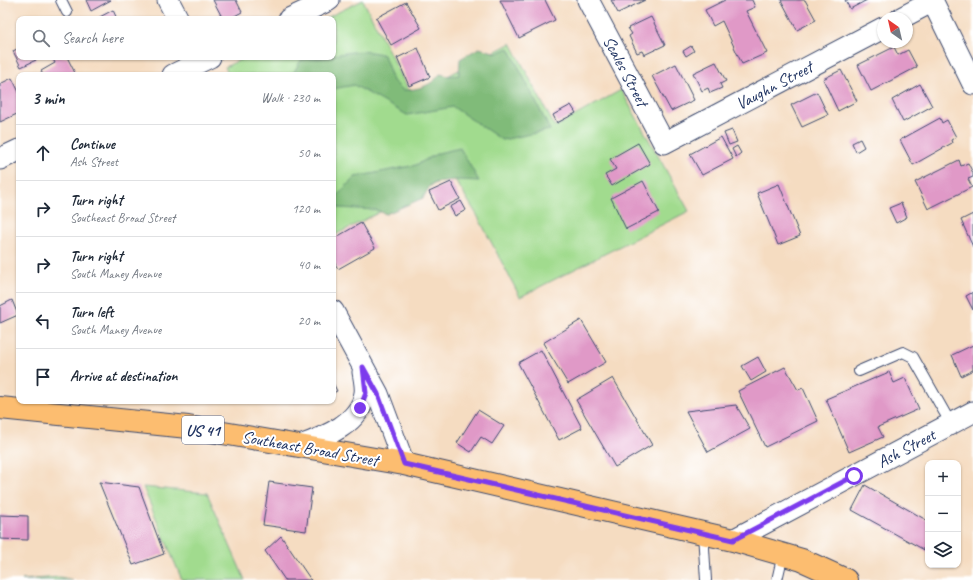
<!DOCTYPE html>
<html lang="en">
<head>
<meta charset="utf-8">
<style>
  :root { --surface:#fff; --page:#f6f6f7; --text:#1f2937; --muted:#747a83; --line:#e0e1e3 }
  body { margin:0; font-family:Caveat,sans-serif; background:var(--page); color:var(--text) }
  .controls { position:absolute; right:12px; bottom:12px; display:grid; overflow:hidden; border-radius:8px; box-shadow:0 1px 3px #0004 }
  .controls button { width:36px; height:36px; display:grid; place-items:center; padding:0; border:0; border-bottom:1px solid var(--line); background:var(--surface); color:var(--text); font:20px sans-serif }
  .compass { position:absolute; left:877px; top:12px; width:36px; height:36px; border-radius:50%; background:var(--surface); box-shadow:0 1px 3px #0004; rotate:326deg }
  .stop { position:absolute; width:12px; height:12px; margin:-9px; border:3px solid #7c3aed; border-radius:50%; background:#fff }
  .stop.end { background:#7c3aed; border-color:#fff; box-shadow:0 1px 4px #0008 }
  .list { margin:0; padding:0; list-style:none }
  h2 { display:flex; justify-content:space-between; align-items:center; height:52px; margin:0; padding:0 16px; font-size:17px }
  h2 small { font-size:13px; font-weight:400; color:var(--muted) }
  .list li { display:grid; grid-template-columns:26px 1fr auto; gap:12px; align-items:center; box-sizing:border-box; height:56px; padding:0 16px; border-top:1px solid var(--line) }
  .list b { display:block; font-size:15px; white-space:nowrap }
  .list p { margin:0; font-size:13px; white-space:nowrap; color:var(--muted) }
  .list em { font-size:13px; font-style:normal; color:var(--muted) }
  .icon { flex:none; width:22px; height:22px; fill:none; stroke:currentColor; stroke-width:2; stroke-linecap:round; stroke-linejoin:round }
  .map { position:relative; flex:none; width:973px; height:580px; overflow:hidden }
  .search { position:absolute; background:var(--surface); box-shadow:0 1px 3px #0004; left:16px; top:16px; width:320px; height:44px; display:flex; align-items:center; gap:10px; box-sizing:border-box; padding:0 14px; border-radius:8px; color:var(--muted); font-size:15px }
  .panel { position:absolute; background:var(--surface); box-shadow:0 1px 3px #0004; left:16px; top:72px; width:320px; height:332px; border-radius:8px }
  .map>svg:first-child { display:block }
</style>
</head>
<body>
<div class="map">
<svg width="973" height="580" viewBox="0 0 973 580">
  <rect width="100%" height="100%" fill="#fff"/>
  <filter id="ink" filterUnits="userSpaceOnUse"><feTurbulence type="fractalNoise" baseFrequency=".025" numOctaves="2"/><feDisplacementMap in="SourceGraphic" scale="8" xChannelSelector="R" yChannelSelector="G"/><feConvolveMatrix kernelMatrix="1 2 1 2 8 2 1 2 1" color-interpolation-filters="sRGB"/></filter>
  <filter id="wash" filterUnits="userSpaceOnUse"><feTurbulence type="fractalNoise" baseFrequency=".012" numOctaves="4" result="noise"/><feDisplacementMap in="SourceGraphic" scale="16" xChannelSelector="R" yChannelSelector="G"/><feGaussianBlur stdDeviation="0.9" result="paint"/><feColorMatrix in="noise" values="0 0 0 0 0 0 0 0 0 0 0 0 0 0 0 0 0 1.4 0 .05"/><feComposite in="paint" operator="in"/></filter>
  <g filter="url(#wash)">
    <rect width="100%" height="100%" fill="#f5dcc1"/>
    <path fill="#a1db8e" stroke="#5e8576" d="M 363,0 L 411,95 L 511,43 L 555,127 L 621,90 L 689,211 L 520,297 L 477,215 L 452,175 L 333,236 L 333,75 L 229,75 L 225,67 L 246,57 L 333,57 L 333,19 L 324,19 Z
      M 143,487 L 207,493 L 245,580 L 182,580 Z
      M 60,577 L 73,580 L 22,580 Z"/>
    <path fill="#80bb79" stroke="#4e756c" d="M 479,48 L 497,53 L 509,48 L 550,130 L 502,140 L 453,107 L 407,115 L 354,85 L 333,89 L 333,75 L 292,75 L 301,60 L 333,57 L 333,55 C 350,52 367,49 384,55 L 393,81 L 403,90 C 417,90 432,86 440,74 L 449,76 L 459,75 L 460,59 Z
      M 460,148 L 479,181 C 462,180 447,179 431,184 L 423,198 L 386,214 L 376,210 L 339,208 L 334,199 L 355,177 L 416,165 L 438,153 Z"/>
    <g id="blocks">
      <path fill="#e099c7" d="M 86,0 L 111,0 L 91,11 Z
        M 213,0 L 236,0 L 242,12 L 229,19 L 223,19 Z
        M 500,0 L 545,0 L 555,20 L 519,38 Z
        M 611,0 L 645,0 L 618,13 Z
        M 725,0 L 752,0 L 755,7 L 746,11 L 767,53 L 742,64 L 722,21 L 713,26 L 705,10 Z
        M 781,0 L 805,0 L 816,20 L 797,30 Z
        M 845,0 L 867,0 L 850,9 Z
        M 406,2 L 421,28 L 391,45 L 376,18 Z
        M 113,10 L 117,19 L 96,19 Z
        M 651,17 L 665,45 L 644,55 L 642,51 L 637,53 L 629,36 L 632,34 L 628,28 Z
        M 691,46 L 694,51 L 686,56 L 683,51 Z
        M 894,47 L 898,55 L 908,50 L 917,67 L 871,91 L 858,65 Z
        M 19,48 L 19,57 L 35,57 L 36,60 L 21,67 L 13,51 Z
        M 418,48 L 430,77 L 409,86 L 397,58 Z
        M 52,57 L 67,57 L 76,75 L 43,75 L 41,71 L 55,63 Z
        M 716,62 L 726,81 L 720,84 L 722,88 L 710,93 L 708,88 L 702,91 L 693,73 Z
        M 676,64 L 694,100 L 671,111 L 652,76 Z
        M 841,70 L 857,101 L 838,111 L 823,79 Z
        M 12,78 L 19,92 L 19,113 L 0,122 L 0,84 Z
        M 920,84 L 932,106 L 903,122 L 892,100 Z
        M 817,92 L 828,115 L 802,127 L 791,105 Z
        M 571,105 L 576,113 L 557,123 L 553,115 Z
        M 940,118 L 942,123 L 947,120 L 956,137 L 951,140 L 952,143 L 913,165 L 900,140 Z
        M 732,130 L 737,142 L 729,145 L 724,133 Z
        M 721,137 L 733,159 L 702,175 L 690,154 Z
        M 860,139 L 864,147 L 856,152 L 852,143 Z
        M 638,143 L 650,164 L 612,186 L 605,175 L 616,169 L 610,159 Z
        M 737,146 L 741,153 L 736,157 L 732,149 Z
        M 959,160 L 961,166 L 968,163 L 973,173 L 973,177 L 968,179 L 972,187 L 928,209 L 915,182 Z
        M 643,181 L 659,212 L 626,229 L 611,198 Z
        M 451,182 L 460,199 L 438,210 L 429,192 Z
        M 779,184 L 800,236 L 778,245 L 757,193 Z
        M 461,201 L 466,210 L 455,216 L 450,207 Z
        M 901,203 L 907,217 L 896,223 L 889,208 Z
        M 973,214 L 973,247 L 961,220 Z
        M 361,223 L 375,248 L 338,269 L 333,260 L 333,239 Z
        M 973,292 L 973,310 L 966,296 Z
        M 12,300 L 18,315 L 0,323 L 0,306 Z
        M 581,320 L 606,362 L 568,384 L 543,343 Z
        M 973,345 L 973,370 L 961,376 L 952,355 Z
        M 541,350 L 582,428 L 559,440 L 518,363 Z
        M 758,357 L 766,372 L 751,381 L 742,366 Z
        M 785,367 L 798,390 L 803,388 L 818,421 L 765,447 L 738,391 Z
        M 889,372 L 894,383 L 905,378 L 919,409 L 878,427 L 883,437 L 849,452 L 826,399 Z
        M 613,378 L 652,445 L 615,467 L 576,400 Z
        M 333,383 L 337,391 L 333,393 Z
        M 736,405 L 750,429 L 708,452 L 686,411 Z
        M 478,410 L 504,426 L 492,444 L 481,437 L 471,452 L 457,443 Z
        M 99,482 L 139,487 L 164,554 L 133,565 Z
        M 269,482 L 312,488 L 306,531 L 263,525 Z
        M 865,485 L 928,521 L 928,552 L 852,510 Z
        M 0,515 L 28,516 L 28,540 L 0,539 Z
        M 281,536 L 311,580 L 285,580 L 265,551 Z"/>
    </g>
  </g>
  <g filter="url(#ink)">
    <use href="#blocks" fill-opacity="0" stroke="#3c496d" stroke-width="1"/>
    <g fill="none" stroke-linecap="round" stroke-linejoin="round">
      <defs>
        <path id="service" d="M 61,0 L 67,12
          M 859,371 L 903,352 L 913,357 L 951,424
          M 703,533 L 706,580
          M 777,580 L 783,554"/>
        <path id="minor" d="M 168,0 L 178,19
          M 588,0 L 664,143 L 883,28
          M 932,0 L 973,84
          M 901,18 L 933,1
          M 289,19 L 329,0
          M 173,75 L 210,57
          M 0,159 L 19,150
          M 333,311 L 378,394 L 404,464
          M 300,446 C 325,437 361,423 365,393 C 366,387 364,378 363,372
          M 733,540 L 973,412"/>
        <path id="primary" d="M 0,408 L 188,427 L 404,464 L 733,540 L 802,560 L 846,580"/>
      </defs>
      <use href="#service" stroke="#3c496d" stroke-width="12"/>
      <use href="#minor" stroke="#3c496d" stroke-width="23"/>
      <use href="#primary" stroke="#3c496d" stroke-width="24"/>
      <use href="#service" stroke="#fff" stroke-width="10"/>
      <use href="#minor" stroke="#fff" stroke-width="21"/>
      <use href="#primary" stroke="#fcbd6f" stroke-width="22"/>
    </g>
  </g>
  <g fill="none" stroke-linecap="round" stroke-linejoin="round" filter="url(#ink)">
    <path stroke="#7c3aed" stroke-width="5" d="M 360,408 L 366,393 L 363,367 L 378,394 L 404,464 L 733,540 L 854,476"/>
  </g>
  <g text-anchor="middle" stroke-width="4" stroke-linejoin="round" paint-order="stroke">
    <rect fill="#fff" stroke="#5f6d8e" stroke-width="1" x="182" y="416" width="42" height="28" rx="3"/>
    <g font-size="16" font-weight="bold" fill="#1b2f5e">
      <text x="203" y="436">US 41</text>
    </g>
    <g font-size="17" fill="#1b2f5e" stroke="#fff">
      <text transform="translate(626 71) rotate(62)" y="6">Scales Street</text>
      <text transform="translate(774 85) rotate(-28)" y="6">Vaughn Street</text>
      <text transform="translate(310 448) rotate(10)" y="6">Southeast Broad Street</text>
      <text transform="translate(906 448) rotate(-28)" y="6">Ash Street</text>
    </g>
  </g>
</svg>
<div class="controls">
<button>+</button>
<button>−</button>
<button><svg class="icon" aria-label="layers" viewBox="0 0 24 24"><path d="M12 4l9 5-9 5-9-5zM3 14l9 5 9-5"/></svg></button>
</div>
<svg class="compass" viewBox="-18 -18 36 36"><path d="M0-13l5 13h-10z" fill="#e53935"/><path d="M0 13l5-13h-10z" fill="#747a83"/></svg>
<div class="stop" style="left:854px;top:476px"></div>
<div class="stop end" style="left:360px;top:408px"></div>
<div class="search"><svg class="icon" aria-label="search" viewBox="0 0 24 24"><circle cx="10" cy="10" r="6"/><path d="M15 15l6 6"/></svg>Search here</div>
<section class="panel">
<h2>3 min<small>Walk · 230 m</small></h2>
<ul class="list">
<li><svg class="icon" aria-label="ahead" viewBox="0 0 24 24"><path d="M12 20V5M6 11l6-6 6 6"/></svg><div><b>Continue</b><p>Ash Street</p></div><em>50 m</em></li>
<li><svg class="icon" aria-label="right" viewBox="0 0 24 24"><path d="M7 20v-9h11M14 6l5 5-5 5"/></svg><div><b>Turn right</b><p>Southeast Broad Street</p></div><em>120 m</em></li>
<li><svg class="icon" aria-label="right" viewBox="0 0 24 24"><path d="M7 20v-9h11M14 6l5 5-5 5"/></svg><div><b>Turn right</b><p>South Maney Avenue</p></div><em>40 m</em></li>
<li><svg class="icon" aria-label="left" viewBox="0 0 24 24"><path d="M17 20v-9H6M10 6l-5 5 5 5"/></svg><div><b>Turn left</b><p>South Maney Avenue</p></div><em>20 m</em></li>
<li><svg class="icon" aria-label="arrive" viewBox="0 0 24 24"><path d="M6 21V4h12l-3 4 3 4H6"/></svg><div><b>Arrive at destination</b></div></li>
</ul>
</section>
</div>
</body>
</html>
